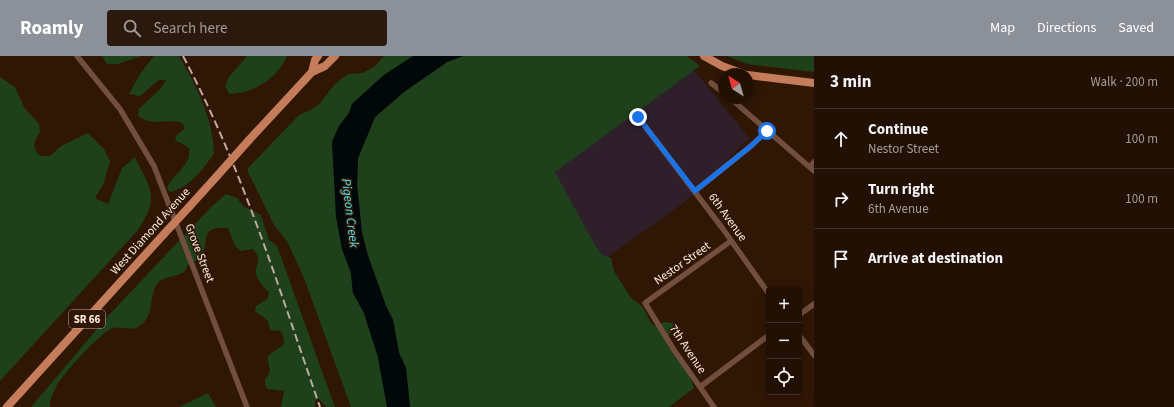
<!DOCTYPE html>
<html lang="en">
<head>
<meta charset="utf-8">
<style>
  :root { --surface:#231004; --page:#2b190e; --text:#f1f3f6; --muted:#a39d9a; --line:#403026; --accent:#8c9099 }
  body { margin:0; font-family:"Source Sans 3",sans-serif; background:var(--page); color:var(--text) }
  .controls { position:absolute; right:12px; bottom:12px; display:grid; overflow:hidden; border-radius:4px; box-shadow:0 2px 10px #0003 }
  .controls button { width:36px; height:36px; display:grid; place-items:center; padding:0; border:0; border-bottom:1px solid var(--line); background:var(--surface); color:var(--text); font:20px sans-serif }
  .compass { position:absolute; left:718px; top:12px; width:36px; height:36px; border-radius:50%; background:var(--surface); box-shadow:0 2px 10px #0003; rotate:323deg }
  .stop { position:absolute; width:12px; height:12px; margin:-9px; border:3px solid #1a73e8; border-radius:50%; background:#fff }
  .stop.end { background:#1a73e8; border-color:#fff; box-shadow:0 1px 4px #0008 }
  .list { margin:0; padding:0; list-style:none }
  h2 { display:flex; justify-content:space-between; align-items:center; height:52px; margin:0; padding:0 16px; font-size:17px }
  h2 small { font-size:13px; font-weight:400; color:var(--muted) }
  .list li { display:grid; grid-template-columns:26px 1fr auto; gap:12px; align-items:center; box-sizing:border-box; height:60px; padding:0 16px; border-top:1px solid var(--line) }
  .list b { display:block; font-size:15px; white-space:nowrap }
  .list p { margin:0; font-size:13px; white-space:nowrap; color:var(--muted) }
  .list em { font-size:13px; font-style:normal; color:var(--muted) }
  .icon { flex:none; width:22px; height:22px; fill:none; stroke:currentColor; stroke-width:2; stroke-linecap:round; stroke-linejoin:round }
  .map { position:relative; flex:none; width:814px; height:351px; overflow:hidden }
  header { display:flex; align-items:center; gap:24px; box-sizing:border-box; height:56px; padding:0 20px; background:var(--accent); color:#fff }
  header strong { font-size:19px }
  nav { display:flex; gap:22px; margin-inline-start:auto; font-size:14px }
  .search { width:280px; height:36px; background:var(--page); display:flex; align-items:center; gap:10px; box-sizing:border-box; padding:0 14px; border-radius:4px; color:var(--muted); font-size:15px }
  main { display:flex }
  aside { flex:1; background:var(--surface) }
  .map>svg:first-child { display:block }
</style>
</head>
<body>
<header>
<strong>Roamly</strong>
<div class="search"><svg class="icon" aria-label="search" viewBox="0 0 24 24"><circle cx="10" cy="10" r="6"/><path d="M15 15l6 6"/></svg>Search here</div>
<nav><a>Map</a><a>Directions</a><a>Saved</a></nav>
</header>
<main>
<div class="map">
<svg width="814" height="351" viewBox="0 0 814 351">
  <rect width="100%" height="100%" fill="#2f1605"/>
  <path fill="#2e1f2b" d="M 694,14 L 749,82 L 685,146 L 603,204 L 546,122 Z"/>
  <path fill="#1e401a" d="M 102,0 L 142,0 L 118,8 L 107,8 Z
    M 154,0 L 179,0 C 197,31 213,62 214,98 C 203,113 189,132 170,136 L 167,132 C 173,117 192,110 189,92 L 175,84 L 176,80 L 185,72 L 182,67 C 163,62 155,71 138,60 L 139,53 L 161,32 L 166,24 L 159,24 L 140,40 L 129,38 L 140,18 Z
    M 247,0 L 287,0 C 278,22 253,38 229,38 L 225,30 L 229,21 Z
    M 384,0 L 414,0 L 384,19 L 352,48 L 349,57 L 339,70 L 332,86 L 342,193 L 351,217 L 353,237 L 364,257 L 378,301 L 387,351 L 351,351 L 304,222 L 287,185 L 274,169 L 248,116 L 248,112 L 299,59 L 311,54 L 320,47 L 335,28 L 348,18 L 363,17 L 375,10 Z
    M 463,0 L 687,0 L 700,10 L 555,116 L 595,189 L 602,199 L 611,202 L 614,215 L 631,242 L 643,251 L 651,267 L 655,270 L 664,266 L 673,267 L 672,275 L 669,279 L 667,289 L 689,318 L 694,332 L 669,351 L 410,351 L 406,312 L 399,297 L 393,264 L 386,250 L 368,200 L 362,177 L 357,129 L 358,102 L 375,61 L 404,36 L 447,6 Z
    M 727,0 L 814,0 L 814,16 L 747,8 Z
    M 0,21 L 15,31 L 24,51 L 39,68 L 40,77 C 33,86 32,91 40,100 L 50,100 L 61,90 L 88,77 L 104,93 L 110,105 L 104,127 L 95,142 L 108,148 L 122,112 L 135,101 C 151,135 160,140 138,174 L 0,325 Z
    M 226,138 L 237,142 L 243,150 L 261,159 L 269,184 L 277,190 L 335,351 L 326,351 L 318,342 L 315,346 L 315,351 L 281,351 L 284,335 L 268,333 L 265,329 L 265,323 C 274,315 267,311 268,300 L 284,288 L 283,279 L 280,275 L 270,274 L 268,265 L 255,255 L 256,250 L 267,243 L 269,237 C 265,231 257,225 256,218 C 255,206 263,205 253,193 L 241,195 L 235,190 L 228,172 C 198,170 210,185 202,200 C 199,205 193,205 189,208 C 187,210 186,214 184,216 C 175,222 162,219 155,231 C 150,243 153,259 142,268 C 133,277 124,270 113,272 C 102,275 61,320 56,331 C 53,337 49,345 50,351 L 31,351 L 108,260 L 211,151 Z
    M 208,337 L 216,351 L 179,351 Z"/>
  <path fill="#000809" d="M 413,0 L 463,0 L 447,6 L 404,36 L 375,61 L 358,102 L 357,129 L 362,177 L 368,200 L 386,250 L 393,264 L 399,297 L 406,312 L 410,351 L 387,351 L 378,301 L 364,257 L 353,237 L 351,217 L 342,193 L 336,161 L 332,86 L 339,70 L 349,57 L 352,48 L 384,19 Z"/>
  <g fill="none" stroke-linecap="round" stroke-linejoin="round">
    <path stroke="#714e3e" stroke-width="5.5" d="M 77,0 L 120,53 L 154,110 L 247,351
      M 711,27 L 724,37
      M 730,42 L 814,115
      M 638,61 L 723,173 L 769,238
      M 810,111 L 814,106
      M 695,135 L 751,90 L 767,75
      M 799,259 L 814,248
      M 799,279 L 814,299
      M 700,331 L 769,279
      M 714,351 L 674,294 L 645,247 L 731,185"/>
    <path stroke="#c57c5a" stroke-width="8" d="M 704,0 L 722,10 L 744,18
      M 312,16 L 315,4 L 318,0
      M 748,19 L 814,27
      M 249,84 L 312,16 L 325,10 L 335,0
      M 189,151 L 217,120
      M 7,351 L 164,178"/>
    <path stroke="#bfab9e" stroke-width="2" stroke-dasharray="8 4" stroke-linecap="butt" d="M 183,0 C 242,111 279,233 320,351"/>
    <path stroke="#c57c5a" stroke-width="8" d="M 217,120 L 249,84
      M 164,178 L 189,151"/>
  </g>
  <g fill="none" stroke-linecap="round" stroke-linejoin="round">
    <path stroke="#1a73e8" stroke-width="5" d="M 638,61 L 695,135 L 751,90 L 767,75"/>
  </g>
  <g text-anchor="middle" stroke-width="3" stroke-linejoin="round" paint-order="stroke">
    <rect fill="#2f1605" stroke="#c1aca0" stroke-width="1" x="69" y="254" width="36" height="18" rx="3"/>
    <g font-size="11" font-weight="bold" fill="#ffede2">
      <text x="87" y="267">SR 66</text>
    </g>
    <g font-size="12" fill="#ffede2" stroke="#2f1605">
      <text transform="translate(728 161) rotate(54)" y="4">6th Avenue</text>
      <text transform="translate(150 175) rotate(-48)" y="4">West Diamond Avenue</text>
      <text transform="translate(200 197) rotate(69)" y="4">Grove Street</text>
      <text transform="translate(682 207) rotate(-35)" y="4">Nestor Street</text>
      <text transform="translate(688 293) rotate(56)" y="4">7th Avenue</text>
    </g>
    <g font-size="13" font-style="italic" fill="#55e3ed" stroke="#2f1605">
      <text transform="translate(351 157) rotate(83)" y="5">Pigeon Creek</text>
    </g>
  </g>
</svg>
<div class="controls">
<button>+</button>
<button>−</button>
<button><svg class="icon" aria-label="locate" viewBox="0 0 24 24"><circle cx="12" cy="12" r="6"/><path d="M12 2v4M12 18v4M2 12h4M18 12h4"/></svg></button>
</div>
<svg class="compass" viewBox="-18 -18 36 36"><path d="M0-13l5 13h-10z" fill="#e53935"/><path d="M0 13l5-13h-10z" fill="#a39d9a"/></svg>
<div class="stop" style="left:767px;top:75px"></div>
<div class="stop end" style="left:638px;top:61px"></div>
</div>
<aside>
<h2>3 min<small>Walk · 200 m</small></h2>
<ul class="list">
<li><svg class="icon" aria-label="ahead" viewBox="0 0 24 24"><path d="M12 20V5M6 11l6-6 6 6"/></svg><div><b>Continue</b><p>Nestor Street</p></div><em>100 m</em></li>
<li><svg class="icon" aria-label="right" viewBox="0 0 24 24"><path d="M7 20v-9h11M14 6l5 5-5 5"/></svg><div><b>Turn right</b><p>6th Avenue</p></div><em>100 m</em></li>
<li><svg class="icon" aria-label="arrive" viewBox="0 0 24 24"><path d="M6 21V4h12l-3 4 3 4H6"/></svg><div><b>Arrive at destination</b></div></li>
</ul>
</aside>
</main>
</body>
</html>
